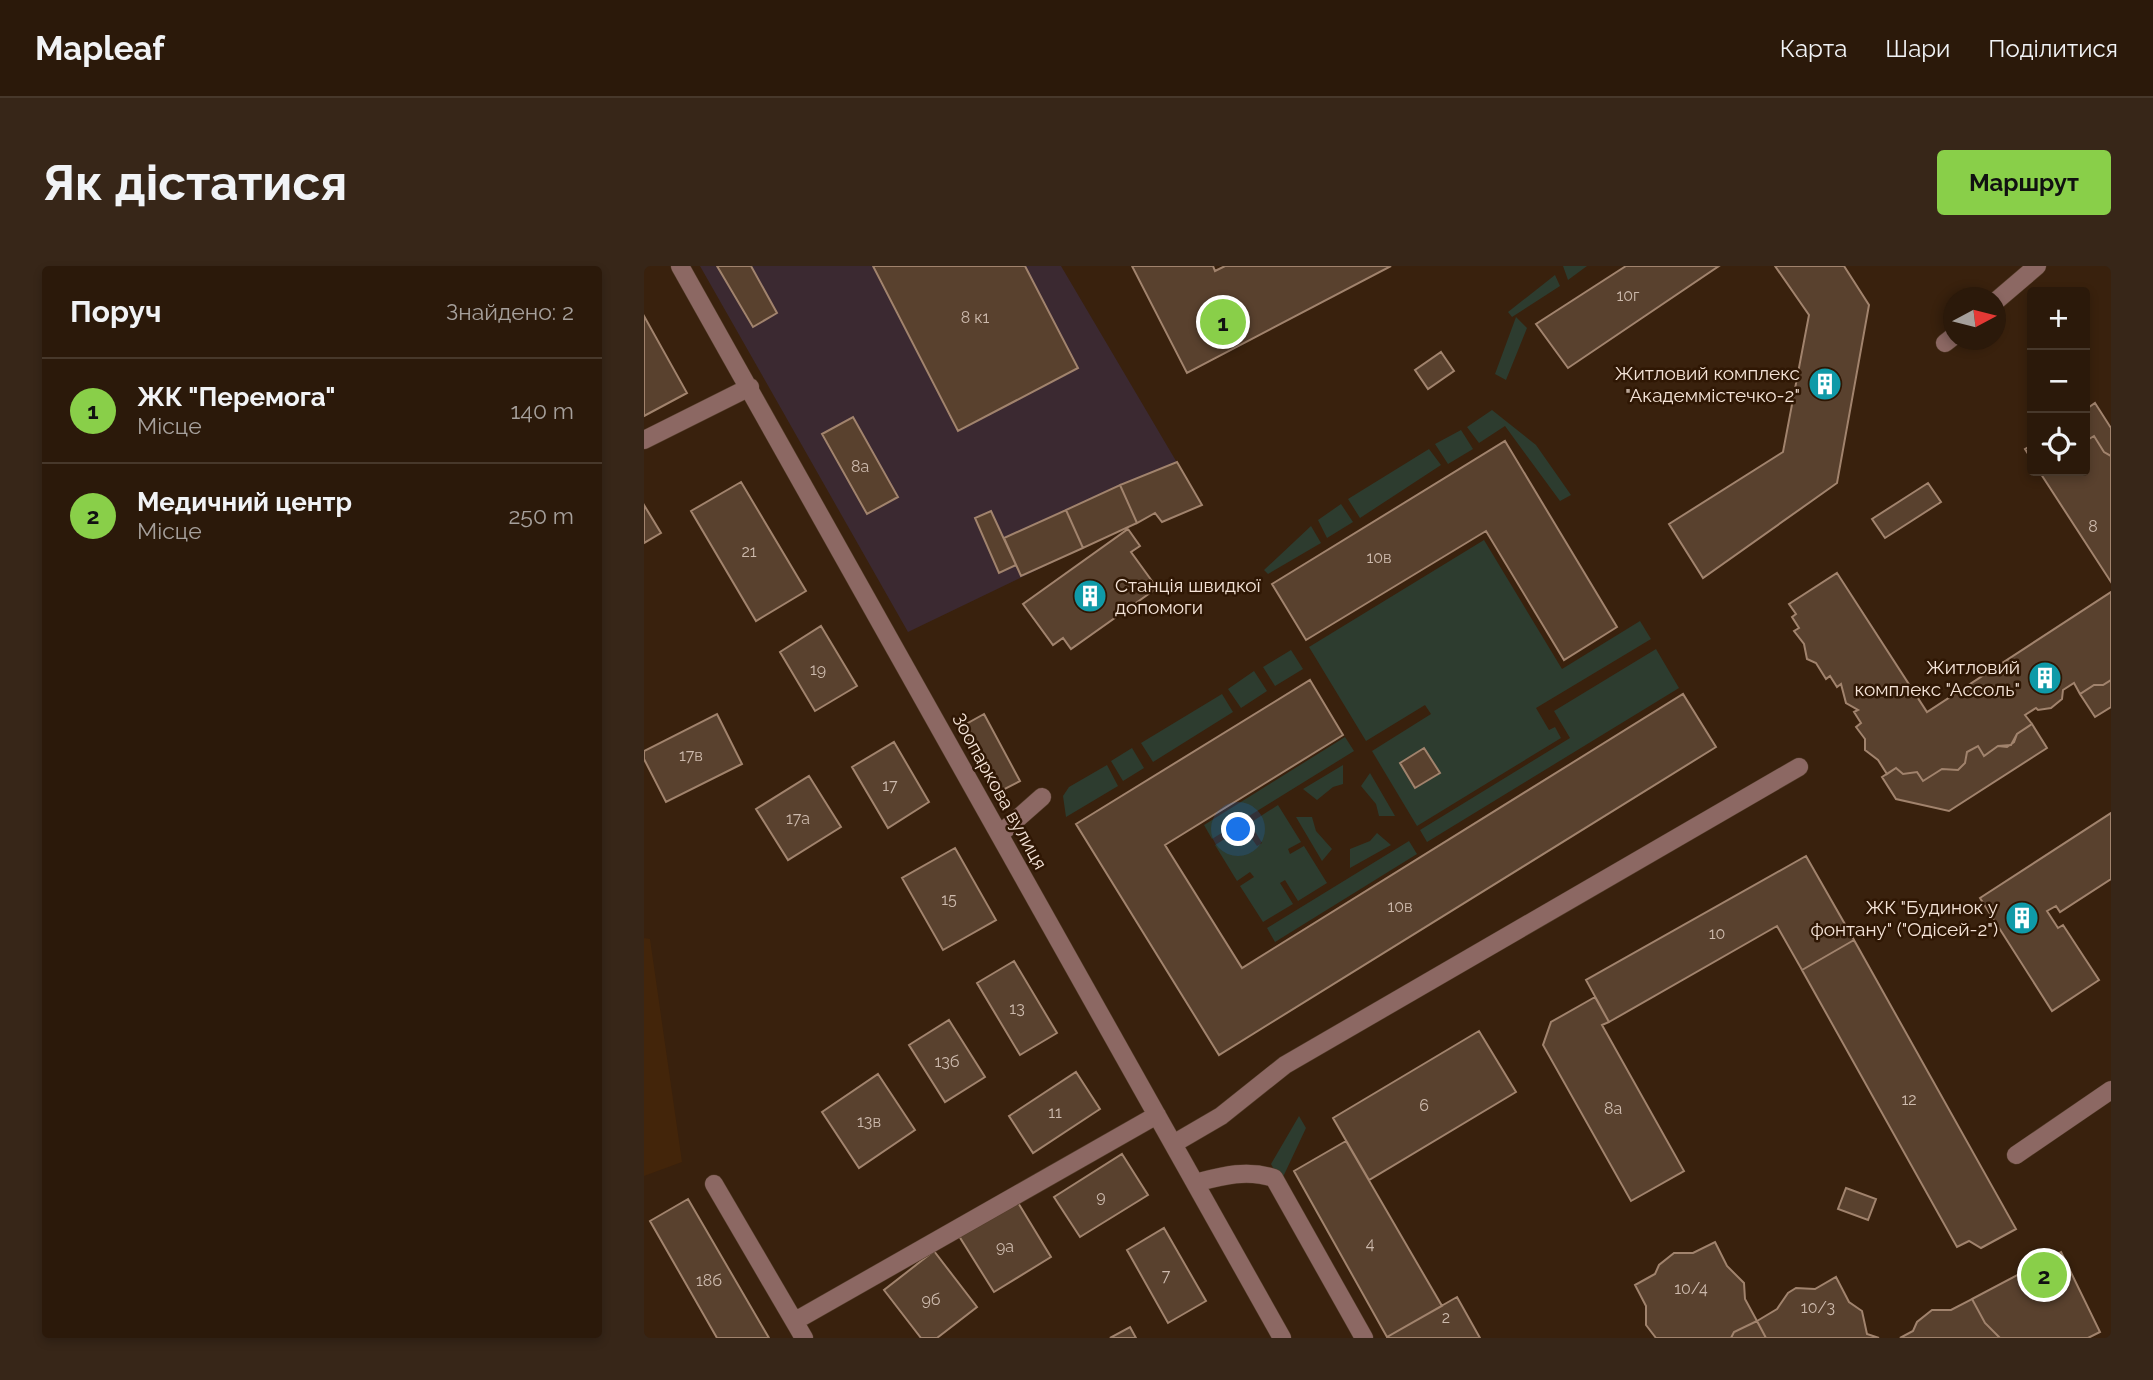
<!DOCTYPE html>
<html lang="uk">
<head>
<meta charset="utf-8">
<style>
  :root { --surface:#2b190a; --page:#372618; --text:#f1f3f6; --muted:#a6a09c; --line:#47382b; --accent:#89cf49 }
  body { margin:0; font-family:Raleway,sans-serif; background:var(--page); color:var(--text) }
  .controls { position:absolute; right:21px; top:21px; display:grid; overflow:hidden; border-radius:7px; box-shadow:0 4px 10px #0003 }
  .controls button { width:63px; height:63px; display:grid; place-items:center; padding:0; border:0; border-bottom:2px solid var(--line); background:var(--surface); color:var(--text); font:35px sans-serif }
  .compass { position:absolute; left:1299px; top:21px; width:63px; height:63px; border-radius:50%; background:var(--surface); box-shadow:0 4px 10px #0003; rotate:83deg }
  .you { position:absolute; left:595px; top:564px; width:24px; height:24px; margin:-18px; border:5px solid #fff; border-radius:50%; background:#1a73e8; box-shadow:0 0 0 10px #1a73e833 }
  .badge { display:grid; place-items:center; width:46px; height:46px; border-radius:50%; background:var(--accent); color:#111; font-size:23px; font-weight:700 }
  .pin { position:absolute; translate:-50% -50%; border:4px solid #fff; box-shadow:0 2px 7px #0006 }
  .list { margin:0; padding:0; list-style:none }
  h2 { display:flex; justify-content:space-between; align-items:center; height:91px; margin:0; padding:0 28px; font-size:30px }
  h2 small { font-size:23px; font-weight:400; color:var(--muted) }
  .list li { display:grid; grid-template-columns:46px 1fr auto; gap:21px; align-items:center; box-sizing:border-box; height:105px; padding:0 28px; border-top:2px solid var(--line) }
  .list b { display:block; font-size:26px; white-space:nowrap }
  .list p { margin:0; font-size:23px; white-space:nowrap; color:var(--muted) }
  .list em { font-size:23px; font-style:normal; color:var(--muted) }
  .icon { flex:none; width:38px; height:38px; fill:none; stroke:currentColor; stroke-width:2; stroke-linecap:round; stroke-linejoin:round }
  .map { position:relative; flex:none; width:1467px; height:1072px; overflow:hidden; border-radius:7px }
  header { display:flex; align-items:center; gap:42px; box-sizing:border-box; height:98px; padding:0 35px; background:var(--surface); border-bottom:2px solid var(--line) }
  header strong { font-size:33px }
  nav { display:flex; gap:38px; margin-inline-start:auto; font-size:24px }
  .intro { display:flex; align-items:center; justify-content:space-between; box-sizing:border-box; height:168px; padding:0 42px }
  h1 { margin:0; font-size:49px }
  .button { padding:18px 32px; border-radius:7px; background:var(--accent); color:#111; font-size:24px; font-weight:700 }
  main { display:flex; gap:42px; padding:0 42px }
  aside { flex:1; background:var(--surface); border-radius:7px; box-shadow:0 4px 10px #0003 }
  .map>svg:first-child { display:block }
</style>
</head>
<body>
<header>
<strong>Mapleaf</strong>
<nav><a>Карта</a><a>Шари</a><a>Поділитися</a></nav>
</header>
<div class="intro"><h1>Як дістатися</h1><a class="button">Маршрут</a></div>
<main>
<aside>
<h2>Поруч<small>Знайдено: 2</small></h2>
<ul class="list">
<li><span class="badge">1</span><div><b>ЖК &quot;Перемога&quot;</b><p>Місце</p></div><em>140 m</em></li>
<li><span class="badge">2</span><div><b>Медичний центр</b><p>Місце</p></div><em>250 m</em></li>
</ul>
</aside>
<div class="map">
<svg width="1467" height="1072" viewBox="0 0 1467 1072">
  <rect width="100%" height="100%" fill="#39210d"/>
  <path fill="#43250a" d="M 0,672 L 6,673 L 38,896 L 0,910 Z"/>
  <path fill="#3b2931" d="M 56,0 L 417,0 L 558,239 L 518,256 L 511,247 L 264,366 Z"/>
  <path fill="#2d3c2f" d="M 919,0 L 943,0 L 924,14 Z
    M 911,9 L 916,20 L 868,51 L 864,46 Z
    M 872,51 L 883,62 L 862,114 L 851,108 Z
    M 848,144 L 892,179 L 927,229 L 916,235 L 861,160 L 835,177 L 823,161 Z
    M 817,164 L 829,183 L 804,198 L 791,178 Z
    M 785,183 L 797,199 L 716,252 L 704,233 Z
    M 697,238 L 709,256 L 683,272 L 674,254 Z
    M 667,260 L 677,277 L 624,308 L 620,304 Z
    M 840,274 L 918,403 L 996,355 L 1007,373 L 892,442 L 905,464 L 911,461 L 917,472 L 773,560 L 728,485 L 787,448 L 781,439 L 722,475 L 665,381 Z
    M 1012,383 L 1035,422 L 783,576 L 776,564 L 926,472 L 910,445 Z
    M 647,384 L 659,403 L 631,420 L 619,401 Z
    M 610,405 L 623,425 L 597,442 L 584,423 Z
    M 578,428 L 589,446 L 509,496 L 497,477 Z
    M 701,471 L 710,485 L 568,573 L 560,559 Z
    M 488,482 L 500,502 L 479,515 L 467,495 Z
    M 463,499 L 474,520 L 422,551 L 419,530 L 425,521 Z
    M 699,499 L 699,518 L 689,521 L 673,534 L 659,523 Z
    M 726,507 L 751,550 L 735,550 L 732,538 L 717,520 Z
    M 634,539 L 657,576 L 644,583 L 646,588 L 660,580 L 683,617 L 654,635 L 641,614 L 636,617 L 649,638 L 619,656 L 596,620 L 610,611 L 606,606 L 593,615 L 571,579 L 600,561 L 613,580 L 618,577 L 606,557 Z
    M 652,551 L 668,551 L 672,565 L 688,583 L 678,595 Z
    M 733,567 L 747,579 L 706,602 L 706,583 L 726,575 Z
    M 765,575 L 773,588 L 631,676 L 623,662 Z
    M 655,850 L 662,862 L 639,911 L 641,924 L 627,898 Z"/>
  <path fill="#59412e" stroke="#a1836d" stroke-width="2" d="M 73,0 L 107,0 L 133,47 L 109,61 Z
    M 229,0 L 381,0 L 434,102 L 314,165 Z
    M 488,0 L 569,0 L 571,5 L 581,0 L 747,0 L 543,107 Z
    M 982,0 L 1075,0 L 924,102 L 892,58 Z
    M 1131,0 L 1200,0 L 1225,39 L 1193,217 L 1059,312 L 1025,258 L 1139,186 L 1165,49 Z
    M 0,50 L 43,127 L 0,150 Z
    M 797,86 L 810,105 L 784,123 L 771,104 Z
    M 1451,137 L 1467,162 L 1467,190 L 1460,186 L 1450,170 L 1445,173 L 1441,167 L 1441,144 Z
    M 209,151 L 254,231 L 223,248 L 178,168 Z
    M 1441,167 L 1445,173 L 1450,170 L 1460,186 L 1467,190 L 1467,316 L 1395,205 L 1441,205 Z
    M 861,175 L 973,361 L 920,394 L 842,265 L 662,374 L 628,318 Z
    M 1388,179 L 1388,194 L 1381,183 Z
    M 533,196 L 558,239 L 518,256 L 511,247 L 493,257 L 476,219 Z
    M 97,216 L 162,325 L 112,355 L 47,245 Z
    M 1284,217 L 1297,236 L 1241,272 L 1228,253 Z
    M 476,219 L 493,257 L 439,282 L 422,244 Z
    M 0,239 L 17,267 L 0,277 Z
    M 422,244 L 439,282 L 377,310 L 360,272 Z
    M 347,245 L 372,299 L 355,307 L 331,252 Z
    M 484,263 L 496,280 L 487,286 L 513,322 L 427,383 L 419,372 L 409,379 L 379,338 Z
    M 1193,307 L 1283,446 L 1467,326 L 1467,414 L 1459,419 L 1450,419 L 1436,428 L 1430,417 L 1419,424 L 1418,433 L 1407,442 L 1394,444 L 1392,442 L 1381,449 L 1388,458 L 1373,468 L 1367,479 L 1354,480 L 1340,490 L 1334,480 L 1323,486 L 1321,497 L 1314,504 L 1298,503 L 1279,515 L 1273,506 L 1259,508 L 1252,502 L 1243,508 L 1234,494 L 1221,484 L 1221,473 L 1212,461 L 1217,457 L 1210,446 L 1214,444 L 1202,437 L 1197,418 L 1193,421 L 1186,410 L 1182,413 L 1172,397 L 1163,393 L 1160,378 L 1150,365 L 1155,362 L 1148,351 L 1152,348 L 1145,338 Z
    M 177,360 L 213,420 L 171,445 L 136,386 Z
    M 666,414 L 699,469 L 521,579 L 598,702 L 1039,428 L 1072,481 L 575,789 L 432,558 Z
    M 1467,414 L 1467,441 L 1451,451 L 1436,428 L 1450,419 L 1459,419 Z
    M 73,448 L 98,498 L 22,536 L 0,493 L 0,485 Z
    M 340,448 L 376,515 L 353,527 L 317,461 Z
    M 1388,458 L 1403,482 L 1305,545 L 1252,533 L 1238,511 L 1252,502 L 1259,508 L 1273,506 L 1279,515 L 1298,503 L 1314,504 L 1321,497 L 1323,486 L 1334,480 L 1340,490 L 1354,480 L 1363,481 L 1370,476 L 1373,468 Z
    M 250,476 L 285,536 L 244,562 L 208,501 Z
    M 780,482 L 796,507 L 771,522 L 756,497 Z
    M 165,510 L 197,561 L 144,594 L 112,543 Z
    M 1467,547 L 1467,613 L 1416,646 L 1412,640 L 1403,645 L 1414,662 L 1419,659 L 1455,714 L 1408,745 L 1336,632 Z
    M 311,582 L 352,654 L 299,684 L 258,612 Z
    M 1162,590 L 1210,674 L 1158,704 L 1133,660 L 965,756 L 942,714 Z
    M 1210,674 L 1372,963 L 1337,982 L 1325,975 L 1313,981 L 1158,704 Z
    M 370,695 L 413,767 L 376,789 L 333,717 Z
    M 951,731 L 965,756 L 958,759 L 1040,905 L 987,935 L 899,779 L 907,756 Z
    M 305,754 L 341,811 L 301,836 L 265,779 Z
    M 835,765 L 872,826 L 725,914 L 689,852 Z
    M 432,806 L 456,843 L 389,887 L 365,850 Z
    M 234,808 L 271,864 L 215,902 L 178,846 Z
    M 702,875 L 798,1040 L 743,1071 L 650,905 Z
    M 478,888 L 504,929 L 436,971 L 410,931 Z
    M 1202,922 L 1232,933 L 1224,954 L 1194,943 Z
    M 44,933 L 125,1072 L 73,1072 L 6,955 Z
    M 373,935 L 407,991 L 350,1026 L 315,970 Z
    M 520,962 L 562,1035 L 524,1057 L 483,984 Z
    M 1071,976 L 1083,1000 L 1100,1017 L 1101,1033 L 1113,1055 L 1090,1066 L 1087,1072 L 1012,1072 L 1002,1059 L 1002,1040 L 991,1019 L 1011,1008 L 1015,999 L 1030,987 L 1049,987 Z
    M 290,985 L 333,1041 L 293,1072 L 277,1072 L 240,1024 Z
    M 1417,986 L 1456,1066 L 1444,1072 L 1356,1072 L 1341,1057 L 1328,1033 Z
    M 1192,1011 L 1205,1036 L 1218,1045 L 1223,1068 L 1235,1072 L 1122,1072 L 1113,1055 L 1133,1043 L 1144,1027 L 1152,1022 L 1171,1023 Z
    M 813,1031 L 836,1072 L 743,1072 L 743,1071 Z
    M 1328,1033 L 1341,1057 L 1356,1072 L 1256,1072 L 1269,1065 L 1273,1056 L 1288,1044 L 1307,1044 Z
    M 1113,1055 L 1122,1072 L 1087,1072 L 1090,1066 Z
    M 486,1061 L 492,1072 L 466,1072 Z"/>
  <g fill="none" stroke-linecap="round" stroke-linejoin="round">
    <defs>
      <path id="minor" d="M 36,0 L 638,1072
        M 1352,35 L 1393,0
        M 1301,77 L 1310,70
        M 0,174 L 106,121
        M 356,568 L 398,531
        M 529,878 L 577,850 L 641,799 L 1155,501
        M 1372,889 L 1467,824
        M 551,917 C 578,910 602,903 630,912 L 720,1072
        M 70,918 L 160,1072
        M 151,1055 L 513,849"/>
    </defs>
    <use href="#minor" stroke="#533c29" stroke-width="19"/>
    <use href="#minor" stroke="#8c6863" stroke-width="18"/>
  </g>
  <defs>
    <symbol id="building-disc" viewBox="-11 -11 22 22"><circle r="9.5" fill="#0f9aa8" stroke="#2f1704"/><path d="M-4-6H4V6H1V3H-1V6H-4ZM-2.5-4.3h1.7v1.8h-1.7ZM.8-4.3h1.7v1.8H.8ZM-2.5-1h1.7V.8h-1.7ZM.8-1h1.7V.8H.8Z" fill="#fff"/></symbol>
  </defs>
  <g fill-rule="evenodd">
    <use href="#building-disc" x="1162" y="99" width="38" height="38"/>
    <use href="#building-disc" x="427" y="311" width="38" height="38"/>
    <use href="#building-disc" x="1382" y="393" width="38" height="38"/>
    <use href="#building-disc" x="1359" y="633" width="38" height="38"/>
  </g>
  <g text-anchor="middle" stroke-width="5" stroke-linejoin="round" paint-order="stroke">
    <g font-size="16" fill="#cdbaad">
      <text x="984" y="35">10г</text>
      <text x="331" y="57">8 к1</text>
      <text x="216" y="206">8а</text>
      <text x="1449" y="266">8</text>
      <text x="105" y="291">21</text>
      <text x="735" y="297">10в</text>
      <text x="174" y="409">19</text>
      <text x="47" y="495">17в</text>
      <text x="246" y="525">17</text>
      <text x="154" y="558">17а</text>
      <text x="305" y="639">15</text>
      <text x="756" y="646">10в</text>
      <text x="1073" y="673">10</text>
      <text x="373" y="748">13</text>
      <text x="303" y="801">13б</text>
      <text x="1265" y="839">12</text>
      <text x="780" y="845">6</text>
      <text x="969" y="848">8а</text>
      <text x="411" y="852">11</text>
      <text x="225" y="861">13в</text>
      <text x="457" y="936">9</text>
      <text x="726" y="983">4</text>
      <text x="361" y="986">9а</text>
      <text x="522" y="1015">7</text>
      <text x="65" y="1020">18б</text>
      <text x="1047" y="1028">10/4</text>
      <text x="287" y="1039">9б</text>
      <text x="1174" y="1047">10/3</text>
      <text x="802" y="1057">2</text>
    </g>
    <g font-size="19" fill="#f4e3d7" stroke="#2f1704" text-anchor="end">
      <text x="1156" y="114">Житловий комплекс<tspan x="1156" dy="22">"Академмістечко-2"</tspan></text>
      <text x="471" y="326" text-anchor="start">Станція швидкої<tspan x="471" dy="22">допомоги</tspan></text>
      <text x="1376" y="408">Житловий<tspan x="1376" dy="22">комплекс "Ассоль"</tspan></text>
      <text x="1354" y="648">ЖК "Будинок у<tspan x="1354" dy="22">фонтану" ("Одісей-2")</tspan></text>
    </g>
    <g font-size="19" fill="#f4e3d7" stroke="#2f1704">
      <text transform="translate(356 525) rotate(61)" y="7">Зоопаркова вулиця</text>
    </g>
  </g>
</svg>
<div class="controls">
<button>+</button>
<button>−</button>
<button><svg class="icon" aria-label="locate" viewBox="0 0 24 24"><circle cx="12" cy="12" r="6"/><path d="M12 2v4M12 18v4M2 12h4M18 12h4"/></svg></button>
</div>
<svg class="compass" viewBox="-18 -18 36 36"><path d="M0-13l5 13h-10z" fill="#e53935"/><path d="M0 13l5-13h-10z" fill="#a6a09c"/></svg>
<div class="you"></div>
<div class="pin badge" style="left:579px;top:56px">1</div>
<div class="pin badge" style="left:1400px;top:1009px">2</div>
</div>
</main>
</body>
</html>
